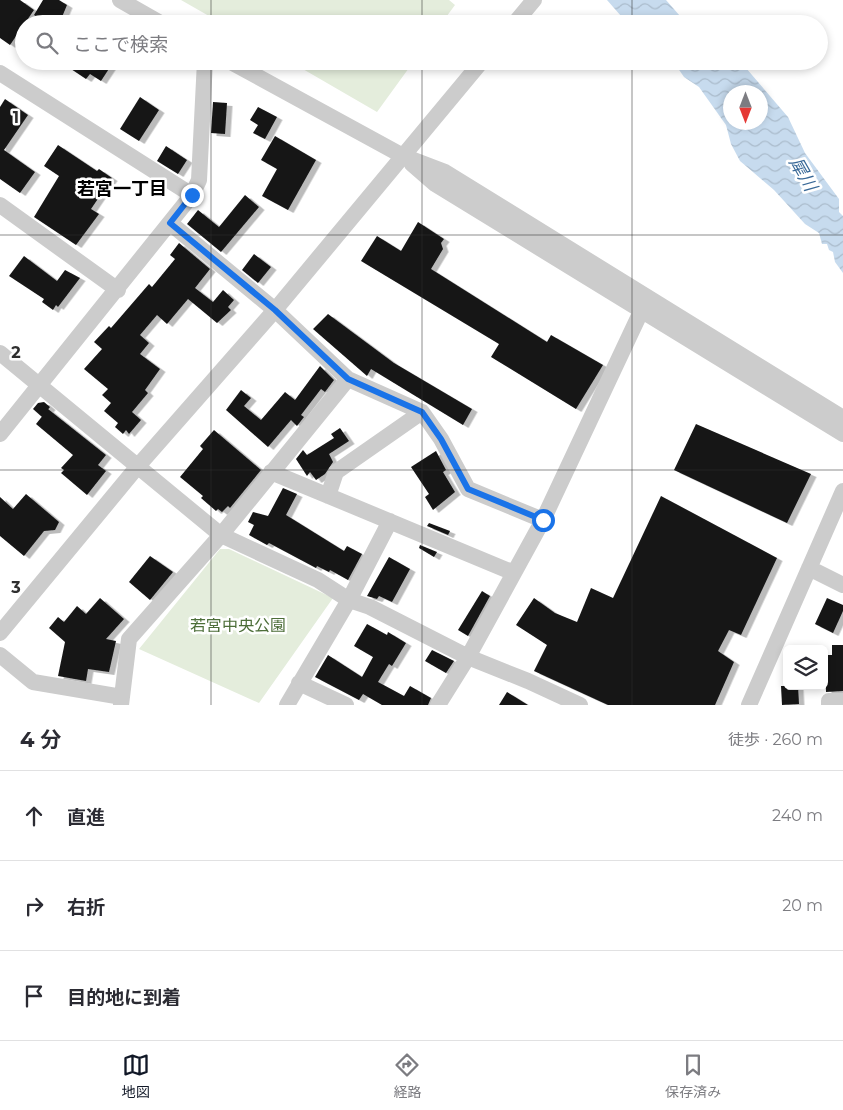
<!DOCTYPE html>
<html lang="ja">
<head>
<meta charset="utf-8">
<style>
  :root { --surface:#fff; --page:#f2f2f3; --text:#2b2b33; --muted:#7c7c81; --line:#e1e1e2; --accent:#111827 }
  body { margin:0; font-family:Montserrat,"Noto Sans JP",sans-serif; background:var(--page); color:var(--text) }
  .controls { position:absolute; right:15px; bottom:15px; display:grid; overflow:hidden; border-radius:8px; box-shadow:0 2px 8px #0003 }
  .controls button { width:45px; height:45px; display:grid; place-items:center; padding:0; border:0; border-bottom:1px solid var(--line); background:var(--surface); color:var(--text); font:25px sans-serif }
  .compass { position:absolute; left:723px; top:85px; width:45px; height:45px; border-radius:50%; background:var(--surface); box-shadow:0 2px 8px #0003; rotate:180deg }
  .stop { position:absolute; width:15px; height:15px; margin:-11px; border:4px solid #1a73e8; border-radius:50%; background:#fff }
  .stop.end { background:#1a73e8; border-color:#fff; box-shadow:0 1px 5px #0008 }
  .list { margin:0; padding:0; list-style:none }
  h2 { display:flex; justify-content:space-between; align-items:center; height:65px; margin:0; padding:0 20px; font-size:21px }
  h2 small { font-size:16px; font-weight:400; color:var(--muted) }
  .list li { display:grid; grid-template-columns:32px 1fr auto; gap:15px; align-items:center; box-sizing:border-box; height:90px; padding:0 20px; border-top:1px solid var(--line) }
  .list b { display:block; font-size:19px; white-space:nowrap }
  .list em { font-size:16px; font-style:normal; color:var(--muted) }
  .icon { flex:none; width:28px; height:28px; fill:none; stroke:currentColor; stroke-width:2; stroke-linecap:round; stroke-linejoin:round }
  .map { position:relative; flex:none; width:843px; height:705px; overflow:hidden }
  .search { position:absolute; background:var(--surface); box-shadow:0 2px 8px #0003; left:15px; right:15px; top:15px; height:55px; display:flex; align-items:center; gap:12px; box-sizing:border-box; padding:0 18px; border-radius:28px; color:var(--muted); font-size:19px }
  .sheet { height:335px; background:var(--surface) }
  nav { display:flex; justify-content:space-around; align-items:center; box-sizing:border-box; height:70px; border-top:1px solid var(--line); background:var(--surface); font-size:14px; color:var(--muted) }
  nav a { display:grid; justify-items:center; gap:2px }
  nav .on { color:var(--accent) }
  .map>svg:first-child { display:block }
</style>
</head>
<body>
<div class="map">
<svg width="843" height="705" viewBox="0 0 843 705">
  <defs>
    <pattern id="water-waves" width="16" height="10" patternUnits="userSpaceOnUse" patternTransform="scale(1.25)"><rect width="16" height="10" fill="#c7dbee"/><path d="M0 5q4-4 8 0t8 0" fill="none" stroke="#abbccc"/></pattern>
    <filter id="shadow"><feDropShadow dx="5.5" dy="3" stdDeviation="0" flood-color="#0004"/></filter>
  </defs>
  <rect width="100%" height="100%" fill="#fff"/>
  <path fill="#e4eddc" d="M 181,0 L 449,0 L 455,5 L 441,24 L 223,24 Z
    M 289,61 L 414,61 L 377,112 Z
    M 220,549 L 229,549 L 333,598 L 259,703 L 139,649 Z"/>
  <path fill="url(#water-waves)" fill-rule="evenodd" d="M 607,0 L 666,0 L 687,24 L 628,24 Z
    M 673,61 L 740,61 L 788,117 L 805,153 L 839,199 L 839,212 L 843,216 L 843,273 L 835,262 L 833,252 L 829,250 L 827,244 L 822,244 L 819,233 L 805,224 L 774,190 L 740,161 L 731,144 L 726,125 L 699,87 L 684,77 ZM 730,92 L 760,92 L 760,122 L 730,122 Z"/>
  <path fill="#161616" filter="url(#shadow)" d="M 0,0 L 20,0 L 34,10 L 10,45 L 0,38 Z
    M 43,0 L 59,0 L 67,5 L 62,17 L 72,24 L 49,24 L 34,15 Z
    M 59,61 L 114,61 L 101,81 L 90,74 L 86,79 Z
    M 140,97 L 159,110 L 139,141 L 120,129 Z
    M 5,99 L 28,115 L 4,150 L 35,172 L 20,193 L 0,179 L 0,107 Z
    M 213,102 L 227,103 L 225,134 L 211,133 Z
    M 258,107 L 277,117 L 265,139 L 253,133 L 258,125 L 250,120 Z
    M 275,136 L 316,160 L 288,210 L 262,196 L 277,169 L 261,160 Z
    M 58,145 L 97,171 L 99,169 L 112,178 L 91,209 L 99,214 L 76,245 L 34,217 L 59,176 L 44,166 Z
    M 166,146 L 187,160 L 178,174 L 157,161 Z
    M 245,195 L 259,207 L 221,252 L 187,224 L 198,210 L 219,227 Z
    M 418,222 L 444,239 L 441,243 L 443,249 L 431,269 L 547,342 L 551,335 L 603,365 L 576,409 L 491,357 L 499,344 L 361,261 L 377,236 L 401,251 Z
    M 179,243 L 210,269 L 195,288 L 213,302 L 223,290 L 234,300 L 228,307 L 231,310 L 217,323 L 188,299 L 167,324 L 157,315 L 140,335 L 149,343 L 140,354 L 160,369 L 145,390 L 148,393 L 132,412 L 141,420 L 129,434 L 126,430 L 123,434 L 115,427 L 118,423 L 104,411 L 111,403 L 102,395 L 108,389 L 84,369 L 102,349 L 94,342 L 109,326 L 111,328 L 149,284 L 152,287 L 175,259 L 170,255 Z
    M 254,254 L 271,267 L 258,283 L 242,270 Z
    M 24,256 L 57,281 L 65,270 L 80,278 L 58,307 L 56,305 L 53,310 L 42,302 L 44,299 L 9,276 Z
    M 328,314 L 394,363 L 472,409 L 463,425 L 371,369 L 367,376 L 313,329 Z
    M 320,366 L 334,380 L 325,392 L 321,389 L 301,415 L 304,417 L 297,426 L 291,420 L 268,447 L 226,410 L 241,390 L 251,398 L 244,406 L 261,420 L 285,392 L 295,400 Z
    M 44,402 L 50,407 L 42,417 L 33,409 L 38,403 Z
    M 48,409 L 106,455 L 98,465 L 106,471 L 87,495 L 61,473 L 64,470 L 61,468 L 73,455 L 36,424 Z
    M 696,424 L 811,474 L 787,523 L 674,470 Z
    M 340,428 L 349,441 L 329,454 L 333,462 L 325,474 L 316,480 L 310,472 L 307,476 L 296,459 L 303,450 L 307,455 L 334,438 L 331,434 Z
    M 214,430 L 261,470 L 230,508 L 228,506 L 222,512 L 218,509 L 216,511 L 201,498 L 203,496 L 180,477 L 203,449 L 200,446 Z
    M 436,451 L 446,470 L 443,472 L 455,492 L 433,510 L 425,497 L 429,494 L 411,467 Z
    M 283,488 L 297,494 L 286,515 L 344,551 L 347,546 L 362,554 L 348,580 L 330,570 L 329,572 L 317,566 L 316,568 L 269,543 L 267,545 L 249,535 L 254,525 L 248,522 L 253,512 L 268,516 Z
    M 26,494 L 59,522 L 55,530 L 44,531 L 24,556 L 0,536 L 0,497 L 13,509 Z
    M 661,496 L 777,558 L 741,635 L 729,630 L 718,651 L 734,662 L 715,705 L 608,705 L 534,671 L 547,645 L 516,625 L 534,598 L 555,613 L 577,622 L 591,588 L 613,598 Z
    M 429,523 L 450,531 L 448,535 L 427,526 Z
    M 420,545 L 437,552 L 434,557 L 419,548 Z
    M 150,556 L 173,572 L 150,600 L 129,582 Z
    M 389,557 L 410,569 L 392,602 L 379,596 L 377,599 L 367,596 Z
    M 482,591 L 490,596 L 468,636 L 458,630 Z
    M 100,598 L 124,619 L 106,639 L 116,641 L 109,672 L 88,669 L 86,681 L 58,676 L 65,642 L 49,628 L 58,617 L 64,622 L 77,606 L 86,614 Z
    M 827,598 L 843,605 L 843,611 L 833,633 L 815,624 Z
    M 367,624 L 387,635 L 388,632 L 406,643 L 392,666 L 389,664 L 378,682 L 404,696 L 410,686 L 431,698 L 428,705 L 382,705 L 363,694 L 359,700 L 315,677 L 328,655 L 362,677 L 373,657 L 354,646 Z
    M 832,645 L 843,645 L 843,691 L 826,692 L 825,666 L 828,666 L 827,655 L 832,655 Z
    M 432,650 L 454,661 L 446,673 L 425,661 Z
    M 781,686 L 798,686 L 799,704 L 782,705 Z
    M 507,692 L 528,705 L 499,705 Z"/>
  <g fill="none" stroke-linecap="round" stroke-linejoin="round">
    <path stroke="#ccc" stroke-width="16" d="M 120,0 L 162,24
      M 514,24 L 534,0
      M 229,61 L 403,156 L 445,172 L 843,418
      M 0,73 L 192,195 L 199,180 L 205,61
      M 412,164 L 435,184 L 843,434
      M 0,205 L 118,290
      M 170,223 L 275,310 L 348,379 L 422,412 L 441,439 L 468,489 L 543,520
      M 0,353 L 221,535 L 129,639 L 121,705
      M 348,379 L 221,535 L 318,580 L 349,600 L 370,607 L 468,657 L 528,681 L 580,705
      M 0,434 L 192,195
      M 271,472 L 514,573
      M 328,496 L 336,472 L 422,412
      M 809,568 L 843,585
      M 0,633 L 138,466 L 275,310 L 482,61
      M 0,655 L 33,682 L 122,697
      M 299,683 L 346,705
      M 287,705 L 349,600 L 390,521
      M 438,705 L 468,657 L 543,520 L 645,303
      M 749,705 L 843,491
      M 829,705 L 829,701 L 843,701"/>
  </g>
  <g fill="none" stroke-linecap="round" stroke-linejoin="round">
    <path stroke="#1a73e8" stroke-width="6" d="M 192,195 L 170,223 L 275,310 L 348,379 L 422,412 L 441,439 L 468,489 L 543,520"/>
  </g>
  <path fill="none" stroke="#2f2f2f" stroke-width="1" stroke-opacity="0.55" d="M 211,0 L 211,24M 422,0 L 422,24M 632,0 L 632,24M 211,61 L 211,705M 422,61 L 422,705M 632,61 L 632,705M 0,235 L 843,235M 0,470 L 843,470"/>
  <g text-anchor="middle" stroke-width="5" stroke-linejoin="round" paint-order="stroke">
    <g font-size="16" fill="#4d6e39" stroke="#fff">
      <text x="238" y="631">若宮中央公園</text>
    </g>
    <g font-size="18" font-style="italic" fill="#386897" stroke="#fff">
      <text transform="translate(803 174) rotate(60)" y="6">犀川</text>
    </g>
    <g font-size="18" font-weight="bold" fill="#000" stroke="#fff">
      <text x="122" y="195">若宮一丁目</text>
    </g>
  </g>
  <g font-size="16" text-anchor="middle" font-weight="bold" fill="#2f2f2f" stroke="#fff" stroke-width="5" stroke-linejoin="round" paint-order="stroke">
    <text x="16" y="123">1</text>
    <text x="16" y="358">2</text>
    <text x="16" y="593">3</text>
  </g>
</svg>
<div class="controls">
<button><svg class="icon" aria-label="layers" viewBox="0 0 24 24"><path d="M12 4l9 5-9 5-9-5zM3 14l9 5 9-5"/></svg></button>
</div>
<svg class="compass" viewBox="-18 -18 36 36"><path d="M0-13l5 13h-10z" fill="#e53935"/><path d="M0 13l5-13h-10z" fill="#7c7c81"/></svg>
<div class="stop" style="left:543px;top:520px"></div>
<div class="stop end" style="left:192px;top:195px"></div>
<div class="search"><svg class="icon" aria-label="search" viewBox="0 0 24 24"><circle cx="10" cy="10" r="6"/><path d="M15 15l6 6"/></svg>ここで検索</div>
</div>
<section class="sheet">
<h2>4 分<small>徒歩 · 260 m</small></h2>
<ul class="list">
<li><svg class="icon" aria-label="ahead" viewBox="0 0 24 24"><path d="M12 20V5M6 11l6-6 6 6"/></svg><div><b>直進</b></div><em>240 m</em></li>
<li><svg class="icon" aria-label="right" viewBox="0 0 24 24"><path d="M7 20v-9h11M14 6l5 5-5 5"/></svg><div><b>右折</b></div><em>20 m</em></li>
<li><svg class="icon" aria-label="arrive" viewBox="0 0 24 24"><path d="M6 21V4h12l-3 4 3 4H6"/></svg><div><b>目的地に到着</b></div></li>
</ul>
</section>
<nav>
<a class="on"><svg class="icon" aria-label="map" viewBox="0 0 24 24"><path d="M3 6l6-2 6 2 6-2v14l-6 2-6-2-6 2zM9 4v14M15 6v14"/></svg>地図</a>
<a><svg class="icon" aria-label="directions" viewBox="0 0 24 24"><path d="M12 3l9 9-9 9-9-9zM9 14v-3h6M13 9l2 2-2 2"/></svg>経路</a>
<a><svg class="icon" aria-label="saved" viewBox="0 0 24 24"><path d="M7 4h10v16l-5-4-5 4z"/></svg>保存済み</a>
</nav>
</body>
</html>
